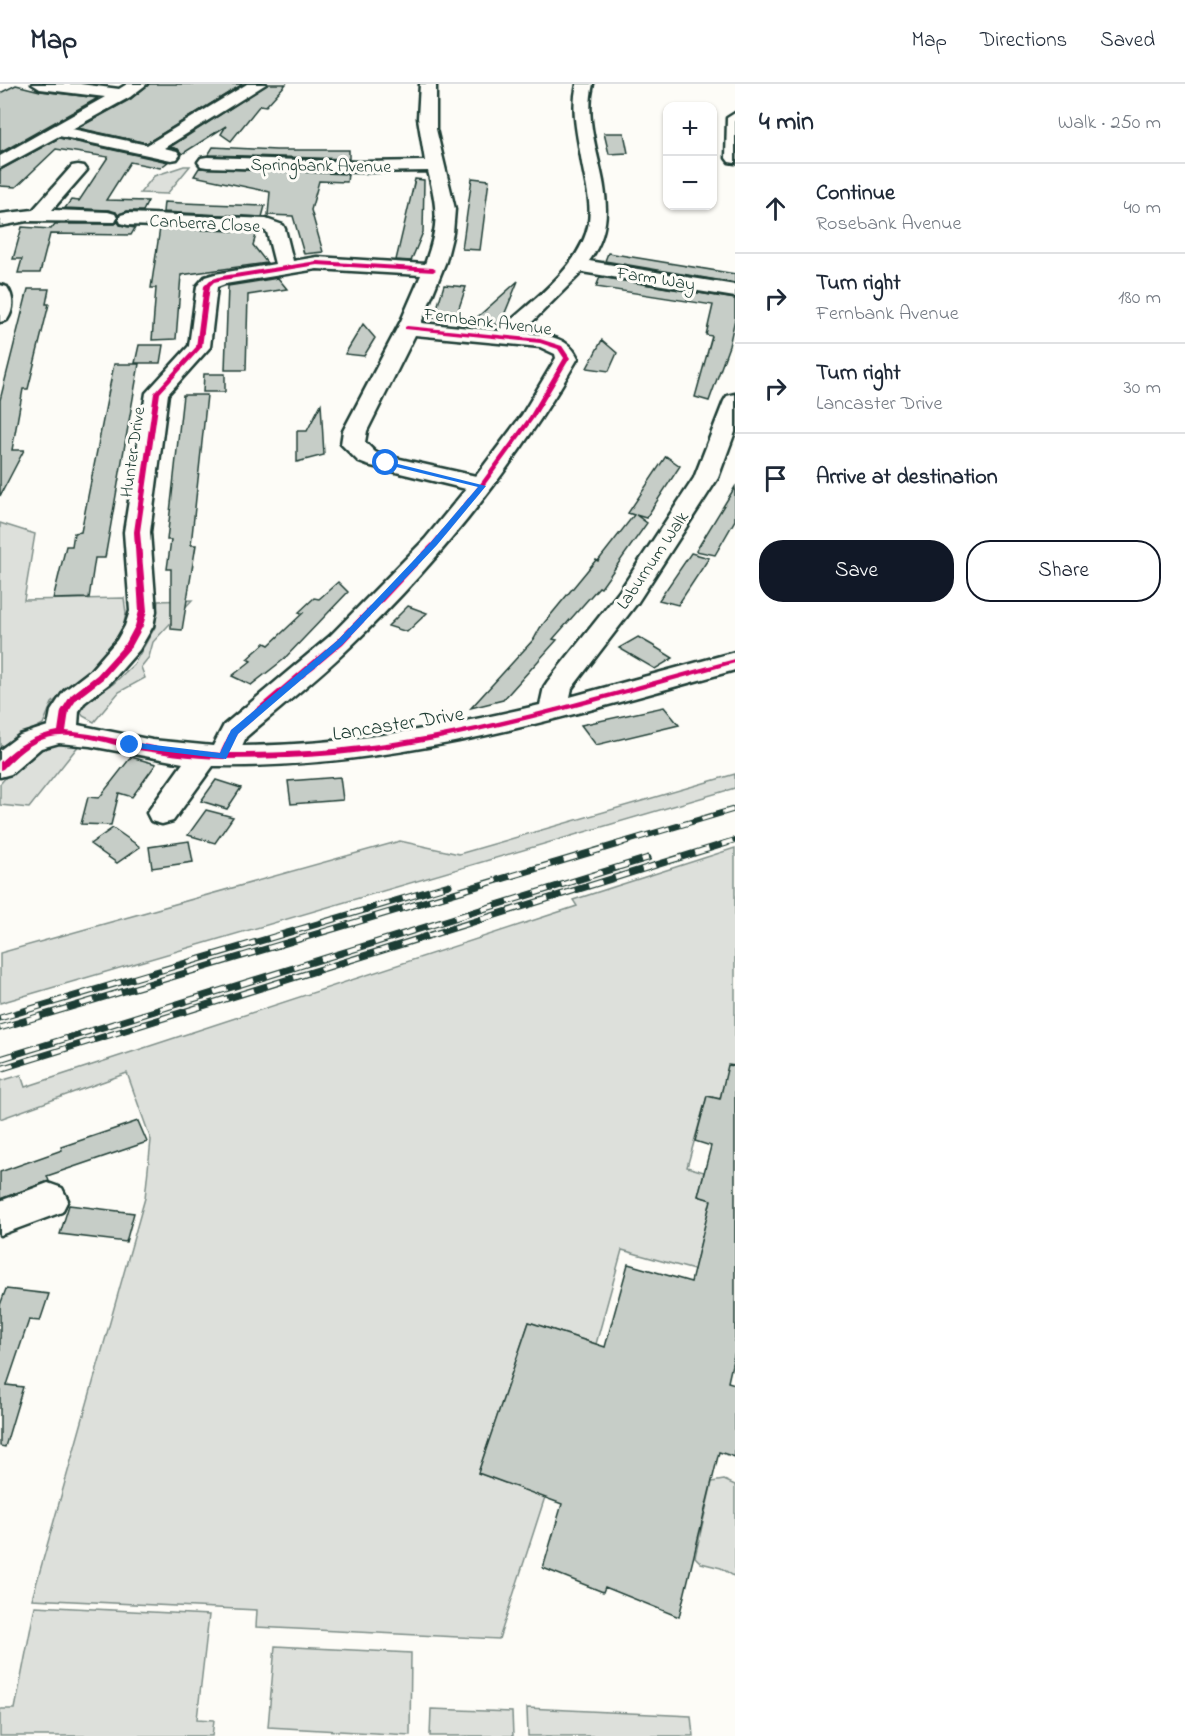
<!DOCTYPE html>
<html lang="en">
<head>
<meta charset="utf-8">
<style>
  :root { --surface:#fff; --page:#f2f2f3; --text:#1f2937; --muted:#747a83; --line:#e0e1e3; --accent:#111827 }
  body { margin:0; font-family:"Indie Flower",sans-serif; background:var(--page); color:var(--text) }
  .controls { position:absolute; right:18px; top:18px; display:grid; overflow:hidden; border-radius:12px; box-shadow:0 2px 4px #0004 }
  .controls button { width:54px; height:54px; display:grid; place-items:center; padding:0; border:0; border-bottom:2px solid var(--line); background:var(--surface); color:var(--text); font:30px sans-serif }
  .stop { position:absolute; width:18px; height:18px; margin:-14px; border:4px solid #1a73e8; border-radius:50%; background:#fff }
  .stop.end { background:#1a73e8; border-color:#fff; box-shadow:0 2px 6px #0008 }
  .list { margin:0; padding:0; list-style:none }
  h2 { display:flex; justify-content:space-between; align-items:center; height:78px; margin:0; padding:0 24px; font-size:26px }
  h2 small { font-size:20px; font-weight:400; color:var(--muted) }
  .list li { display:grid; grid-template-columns:39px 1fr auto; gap:18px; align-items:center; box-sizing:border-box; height:90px; padding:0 24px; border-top:2px solid var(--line) }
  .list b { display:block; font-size:22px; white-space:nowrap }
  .list p { margin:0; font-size:20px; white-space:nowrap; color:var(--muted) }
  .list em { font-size:20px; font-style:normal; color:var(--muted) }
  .actions { display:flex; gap:12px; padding:18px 24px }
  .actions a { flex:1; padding:14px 0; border:2px solid var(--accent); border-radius:24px; text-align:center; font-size:21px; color:var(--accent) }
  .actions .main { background:var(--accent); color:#fff }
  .icon { flex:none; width:33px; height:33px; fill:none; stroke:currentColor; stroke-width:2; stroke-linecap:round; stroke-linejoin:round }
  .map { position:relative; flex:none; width:735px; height:1652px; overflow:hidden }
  header { display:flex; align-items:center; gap:36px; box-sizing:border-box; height:84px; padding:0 30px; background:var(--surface); border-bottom:2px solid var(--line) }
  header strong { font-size:28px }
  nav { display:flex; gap:33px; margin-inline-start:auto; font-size:21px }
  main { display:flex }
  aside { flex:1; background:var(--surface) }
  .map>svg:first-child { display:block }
</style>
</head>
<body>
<header>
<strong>Map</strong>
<nav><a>Map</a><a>Directions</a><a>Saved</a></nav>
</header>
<main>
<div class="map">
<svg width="735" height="1652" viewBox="0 0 735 1652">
  <rect width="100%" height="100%" fill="#fdfcf7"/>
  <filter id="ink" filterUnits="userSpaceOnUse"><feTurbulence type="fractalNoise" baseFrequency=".0167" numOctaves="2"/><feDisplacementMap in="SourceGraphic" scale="12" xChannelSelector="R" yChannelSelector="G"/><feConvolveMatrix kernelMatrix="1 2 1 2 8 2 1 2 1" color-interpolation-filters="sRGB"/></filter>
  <g filter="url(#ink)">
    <path fill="#dde0db" stroke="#7e8e88" stroke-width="1.5" d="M 184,82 L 190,82 L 167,110 L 140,109 L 154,92 Z
      M 0,439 L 35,450 L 24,516 L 124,514 L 126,529 L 123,544 L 101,578 L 52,619 L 43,640 L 0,663 Z
      M 192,516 L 153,558 L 149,573 L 141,583 L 145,594 L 119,608 L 94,638 L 83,632 L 81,628 L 88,616 L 113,600 L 134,580 L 155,543 L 158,517 Z
      M 62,658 L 70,658 L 79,661 L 29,724 L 0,721 L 0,700 L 28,668 Z
      M 735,690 L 735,704 L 0,919 L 0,869 L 400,757 L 459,770 Z
      M 735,764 L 735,1000 L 727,1004 L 723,1003 L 720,1015 L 707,1012 L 687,1083 L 704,1088 L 698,1112 L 711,1116 L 694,1186 L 622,1166 L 596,1260 L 529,1238 L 478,1389 L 545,1413 L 499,1555 L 256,1543 L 257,1526 L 32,1515 L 145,1114 L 151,1056 L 127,989 L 0,1035 L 0,997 L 21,991 L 25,1003 L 577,822 L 573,816 Z
      M 724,1396 L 735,1401 L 735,1493 L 721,1484 L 701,1479 L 695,1473 L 712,1398 Z
      M 35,1522 L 209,1531 L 197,1635 L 214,1636 L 212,1652 L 0,1652 L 0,1625 L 15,1625 Z
      M 275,1562 L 411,1569 L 410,1651 L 268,1643 Z
      M 527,1624 L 691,1632 L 693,1652 L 528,1652 Z
      M 431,1625 L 512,1628 L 513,1652 L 430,1652 Z"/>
    <path fill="#c6cdc7" stroke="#1f3d34" stroke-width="1.5" d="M 149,0 L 243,0 L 147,59 L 78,44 L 131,15 Z
      M 268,0 L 286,0 L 266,22 L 260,21 L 231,57 L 221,50 L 226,42 L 182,70 L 178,65 L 170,63 Z
      M 16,1 L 40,7 L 98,14 L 0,69 L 0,9 Z
      M 604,49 L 624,49 L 628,69 L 609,70 Z
      M 59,54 L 168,78 L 160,84 L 130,78 L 106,116 L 148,117 L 143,127 L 127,127 L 118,131 L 116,128 L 108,126 L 65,124 L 71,116 L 79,117 L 108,73 L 56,65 L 16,103 L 0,102 L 0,86 Z
      M 213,63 L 276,66 L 349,66 L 349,75 L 208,71 Z
      M 199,84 L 348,90 L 347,98 L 319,97 L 311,126 L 323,168 L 304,170 L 293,132 L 268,131 L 270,108 L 194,92 Z
      M 472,94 L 489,96 L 480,166 L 462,165 Z
      M 415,95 L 424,96 L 423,148 L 411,177 L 396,176 Z
      M 164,118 L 182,119 L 265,122 L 262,133 L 163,128 Z
      M 118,138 L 120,141 L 135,144 L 131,151 L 50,150 L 40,189 L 18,189 L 22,175 L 13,175 L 22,143 L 51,145 L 55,140 L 115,140 Z
      M 160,144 L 257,148 L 253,161 L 267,179 L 181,191 L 176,255 L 152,256 L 156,204 L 151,204 Z
      M 608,169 L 735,190 L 735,199 L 605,177 Z
      M 600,193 L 735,215 L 735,235 L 729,262 L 709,317 L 695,313 L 712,252 L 706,251 L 713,221 L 596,203 Z
      M 278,194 L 287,205 L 248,211 L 246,286 L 225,286 L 228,202 Z
      M 518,197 L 500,241 L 472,238 Z
      M 444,201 L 466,203 L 455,236 L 434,234 Z
      M 28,205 L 49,205 L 46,220 L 49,220 L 28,305 L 23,305 L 12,366 L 24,366 L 0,412 L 0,316 Z
      M 363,240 L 375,254 L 364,272 L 345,270 Z
      M 602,256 L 617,269 L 609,287 L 587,284 Z
      M 139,261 L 163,261 L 160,279 L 135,279 Z
      M 114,280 L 139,280 L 105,474 L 95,474 L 89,514 L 53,515 L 66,462 L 72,462 L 74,449 L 81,448 Z
      M 204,290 L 225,290 L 225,308 L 203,308 Z
      M 183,311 L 207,311 L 191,461 L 196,461 L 182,546 L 171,545 L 171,485 L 167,485 L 171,456 L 167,456 Z
      M 321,320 L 324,371 L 297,378 L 297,347 L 307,347 Z
      M 666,372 L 680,382 L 646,434 L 636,431 L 647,439 L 601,504 L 599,503 L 553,555 L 557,556 L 503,616 L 471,624 L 534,555 L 540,544 L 596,476 L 598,477 L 634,431 L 628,429 Z
      M 735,403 L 735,436 L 715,471 L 696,467 Z
      M 691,469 L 709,474 L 678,521 L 659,516 Z
      M 338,498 L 348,508 L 283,576 L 251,601 L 232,592 L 251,577 L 247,575 L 265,559 L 269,561 L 303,529 L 299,528 L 314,514 L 319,515 Z
      M 408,522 L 427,529 L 407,548 L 388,542 Z
      M 638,553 L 652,561 L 673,574 L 655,585 L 619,564 Z
      M 664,623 L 679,641 L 596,661 L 581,641 Z
      M 131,673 L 156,680 L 132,713 L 119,709 L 111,741 L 81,740 L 88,713 L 99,714 Z
      M 340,693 L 343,716 L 291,720 L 288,697 Z
      M 216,696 L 241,704 L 227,725 L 201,717 Z
      M 206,726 L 233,733 L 215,759 L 188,751 Z
      M 113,744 L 140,763 L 117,779 L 90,760 Z
      M 189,757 L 193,778 L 152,784 L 149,763 Z
      M 728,981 L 735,982 L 735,1267 L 728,1298 L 735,1300 L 735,1373 L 719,1368 L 679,1533 L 605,1503 L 603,1508 L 543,1484 L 562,1420 L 478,1389 L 529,1238 L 605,1263 L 628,1180 L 691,1198 L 711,1116 L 698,1112 L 711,1062 L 695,1057 L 707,1012 L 720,1015 Z
      M 138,1037 L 147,1058 L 47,1092 L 49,1097 L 0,1115 L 0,1088 L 62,1066 L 61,1063 Z
      M 69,1121 L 134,1129 L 126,1158 L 60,1150 Z
      M 6,1205 L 49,1210 L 40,1237 L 29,1236 L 7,1301 L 23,1303 L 5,1363 L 0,1362 L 0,1221 Z"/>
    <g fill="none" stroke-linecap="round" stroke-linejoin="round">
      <defs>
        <path id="minor" d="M 32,0 L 80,0 L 119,5 L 127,0 L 147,0 L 130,13 L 72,45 L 147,61 L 247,0 L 266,0 L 164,64 L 177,67 L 180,71 L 177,75 L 171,76 L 59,52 L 0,84 L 0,72 L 105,13 L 40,5 Z
          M 420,0 L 436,0 L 436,45 L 455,125 L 453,149 L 446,177 L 421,239 L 499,247 C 531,217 581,184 589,138 C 592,117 584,94 581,73 C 577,49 571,25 577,0 L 593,0 C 578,62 632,118 589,177 L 735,201 L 735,213 L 582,188 L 521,249 C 543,251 568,251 578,274 C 516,381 439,478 350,563 C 317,595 281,623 246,653 L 242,662 C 344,661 441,644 540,621 L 544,603 L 548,597 L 619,508 L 694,394 L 724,317 L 727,312 L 735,310 L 735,348 L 718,394 L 638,518 L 572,604 L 570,613 L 735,568 L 735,586 C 562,634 394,685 213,682 L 173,737 L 162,740 L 151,737 L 147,729 L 183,679 L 90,662 L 59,659 L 41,664 L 11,690 L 0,693 L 0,666 L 20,651 L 48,642 L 51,627 L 64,607 L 90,587 L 117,556 L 125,542 L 130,527 L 124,448 L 146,309 L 189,262 L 197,202 L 205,193 L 215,190 L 275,180 L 267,148 L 263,146 L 128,141 L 121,139 L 119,135 L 121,131 L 128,129 L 266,135 L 283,141 L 285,145 L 293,177 L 317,173 L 425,180 C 439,141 438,126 428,87 L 360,88 L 207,83 L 201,82 L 198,78 L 201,74 L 207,73 L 360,78 L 425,77 L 418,34 ZM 317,185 L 421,191 L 401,237 L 343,347 L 341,360 L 359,378 L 367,381 L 466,405 L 425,455 L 330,552 L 224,641 L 213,662 L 152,656 L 78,641 L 79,627 L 84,619 L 110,599 L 139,566 L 153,542 L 156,527 L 150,448 L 168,310 L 210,263 L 217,203 L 225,200 ZM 415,251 L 540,263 L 555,270 L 556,274 L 522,331 L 476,392 L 382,371 L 375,368 L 365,358 L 367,347 Z
          M 735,29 L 735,79 L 729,78 L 726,74 L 727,34 Z
          M 78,81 L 84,82 L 87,86 L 52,126 L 108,128 L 115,130 L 117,134 L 115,138 L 27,137 L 0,142 L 0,130 L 33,126 L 72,82 Z
          M 0,201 L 7,203 C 14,213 14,226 7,236 L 0,238 Z
          M 48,1099 L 62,1104 L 68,1116 L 62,1128 L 0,1151 L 0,1117 Z"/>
      </defs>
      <use href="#minor" stroke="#1f3d34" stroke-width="5"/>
      <use href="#minor" fill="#fdfcf7" fill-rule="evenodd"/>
      <defs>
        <path id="rail-far1" d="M 617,760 L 735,725
          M 722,760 L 735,756"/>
        <path id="rail" d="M 0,934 L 449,801
          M 0,944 L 622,759
          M 0,975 L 648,774
          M 0,985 L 727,759"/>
      </defs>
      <use href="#rail-far1" stroke="#1f3d34" stroke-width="6"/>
      <use href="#rail" stroke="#1f3d34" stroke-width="7"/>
      <use href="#rail-far1" stroke="#fdfcf7" stroke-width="4" stroke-dasharray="11" stroke-linecap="butt"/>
      <use href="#rail" stroke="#fdfcf7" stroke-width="4.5" stroke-dasharray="14" stroke-linecap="butt"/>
      <defs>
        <path id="cycleway" d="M 317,177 L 433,184 L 436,186 L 433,188 L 317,181 L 223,196 L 214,198 L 210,202 L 202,263 L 160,309 L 140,448 L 147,527 L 143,542 L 132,562 L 103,595 L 77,615 L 69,627 L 66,647 L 90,650 L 164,664 L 220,669 L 231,646 L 337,556 L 432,459 L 480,400 L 529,333 L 564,274 L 558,265 L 540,259 L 405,245 L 405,243 L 407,242 L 540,255 L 562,262 L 570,274 L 534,334 L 484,402 L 436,461 L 343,560 L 237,649 L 228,669 C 270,669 311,668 352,663 C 482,650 609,608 735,575 L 735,579 C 609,614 484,652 354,669 C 311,674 266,675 222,675 C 191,674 159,670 128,664 C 102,658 73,647 47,654 C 29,659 16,672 3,685 L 0,686 L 0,678 C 18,661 34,651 58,647 L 61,627 L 71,611 L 97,591 L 126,559 L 135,542 L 139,527 L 134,448 L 154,309 L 196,263 L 204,202 L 210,196 L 222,192 Z"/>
      </defs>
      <use href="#cycleway" stroke="#fdfcf7" stroke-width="4"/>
      <use href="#cycleway" fill="#d6006c" fill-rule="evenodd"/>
    </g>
  </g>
  <path fill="#1a73e8" d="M 386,377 L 486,402 L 437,461 L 343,560 L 238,650 L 226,675 L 127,663 L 126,661 L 130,658 L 220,669 L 231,646 L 338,556 L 431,458 L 478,403 L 384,380 Z"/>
  <g text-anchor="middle" stroke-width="6" stroke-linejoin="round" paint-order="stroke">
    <g font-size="18" fill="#1f3d34" stroke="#fdfcf7">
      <text transform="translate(321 81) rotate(1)" y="6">Springbank Avenue</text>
      <text transform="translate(205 139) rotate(3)" y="6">Canberra Close</text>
      <text transform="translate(656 194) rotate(9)" y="6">Farm Way</text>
      <text transform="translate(488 237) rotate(7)" y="6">Fernbank Avenue</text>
      <text transform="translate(132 368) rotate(-82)" y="6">Hunter Drive</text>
      <text transform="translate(652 476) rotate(-56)" y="6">Laburnum Walk</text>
    </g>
    <g font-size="21" fill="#1f3d34" stroke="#fdfcf7">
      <text transform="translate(398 639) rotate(-9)" y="7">Lancaster Drive</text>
    </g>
  </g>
</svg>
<div class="controls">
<button>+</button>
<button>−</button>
</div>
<div class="stop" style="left:386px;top:379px"></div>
<div class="stop end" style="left:130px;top:661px"></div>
</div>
<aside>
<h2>4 min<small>Walk · 250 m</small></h2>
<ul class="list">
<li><svg class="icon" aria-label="ahead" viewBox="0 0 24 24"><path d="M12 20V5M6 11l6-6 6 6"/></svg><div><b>Continue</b><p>Rosebank Avenue</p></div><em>40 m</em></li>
<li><svg class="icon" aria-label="right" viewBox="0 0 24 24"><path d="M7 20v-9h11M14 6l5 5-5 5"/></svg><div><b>Turn right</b><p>Fernbank Avenue</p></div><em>180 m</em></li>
<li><svg class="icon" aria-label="right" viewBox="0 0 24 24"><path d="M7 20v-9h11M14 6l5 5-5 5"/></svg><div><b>Turn right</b><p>Lancaster Drive</p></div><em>30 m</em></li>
<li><svg class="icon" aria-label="arrive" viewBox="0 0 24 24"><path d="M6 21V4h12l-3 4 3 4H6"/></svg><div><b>Arrive at destination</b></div></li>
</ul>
<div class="actions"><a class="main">Save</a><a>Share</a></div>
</aside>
</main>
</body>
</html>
